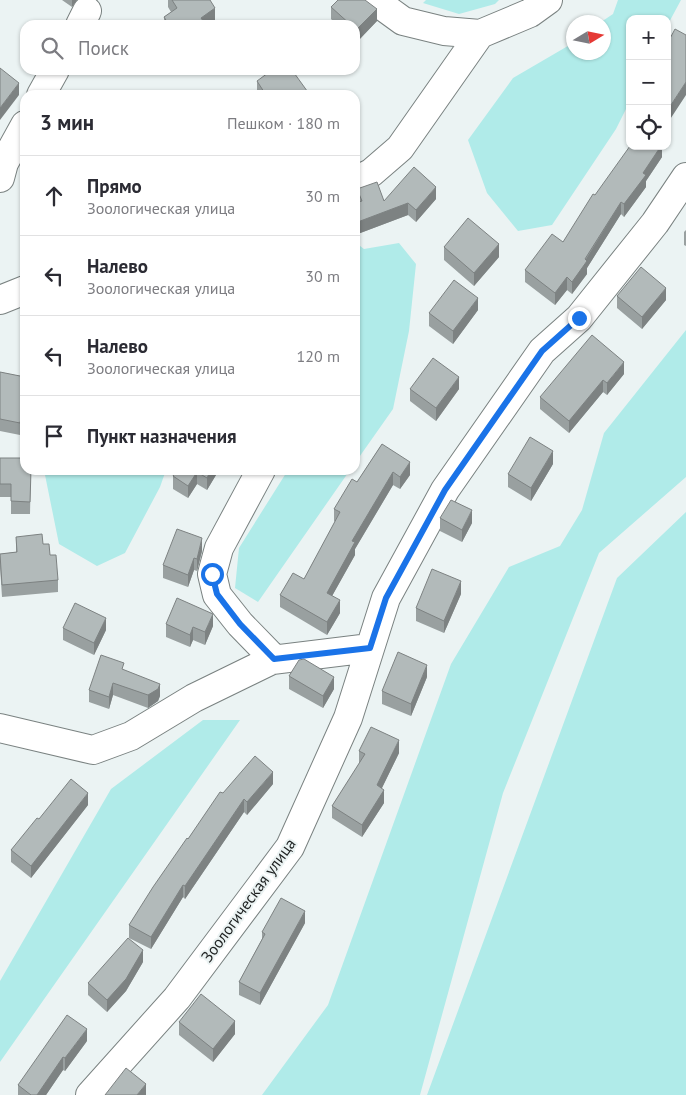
<!DOCTYPE html>
<html lang="ru">
<head>
<meta charset="utf-8">
<style>
  :root { --surface:#fff; --page:#f7f7f7; --text:#2b2b33; --muted:#7c7c81; --line:#e1e1e2 }
  body { margin:0; font-family:"PT Sans",sans-serif; background:var(--page); color:var(--text) }
  .controls { position:absolute; right:15px; top:15px; display:grid; overflow:hidden; border-radius:10px; box-shadow:0 1px 4px #0004 }
  .controls button { width:45px; height:45px; display:grid; place-items:center; padding:0; border:0; border-bottom:1px solid var(--line); background:var(--surface); color:var(--text); font:25px sans-serif }
  .compass { position:absolute; left:566px; top:15px; width:45px; height:45px; border-radius:50%; background:var(--surface); box-shadow:0 1px 4px #0004; rotate:80deg }
  .stop { position:absolute; width:15px; height:15px; margin:-11px; border:4px solid #1a73e8; border-radius:50%; background:#fff }
  .stop.end { background:#1a73e8; border-color:#fff; box-shadow:0 1px 5px #0008 }
  .list { margin:0; padding:0; list-style:none }
  h2 { display:flex; justify-content:space-between; align-items:center; height:65px; margin:0; padding:0 20px; font-size:21px }
  h2 small { font-size:16px; font-weight:400; color:var(--muted) }
  .list li { display:grid; grid-template-columns:32px 1fr auto; gap:15px; align-items:center; box-sizing:border-box; height:80px; padding:0 20px; border-top:1px solid var(--line) }
  .list b { display:block; font-size:19px; white-space:nowrap }
  .list p { margin:0; font-size:16px; white-space:nowrap; color:var(--muted) }
  .list em { font-size:16px; font-style:normal; color:var(--muted) }
  .icon { flex:none; width:28px; height:28px; fill:none; stroke:currentColor; stroke-width:2; stroke-linecap:round; stroke-linejoin:round }
  .map { position:relative; flex:none; width:686px; height:1095px; overflow:hidden }
  .search { position:absolute; background:var(--surface); box-shadow:0 1px 4px #0004; left:20px; top:20px; width:340px; height:55px; display:flex; align-items:center; gap:12px; box-sizing:border-box; padding:0 18px; border-radius:15px; color:var(--muted); font-size:19px }
  .panel { position:absolute; background:var(--surface); box-shadow:0 1px 4px #0004; left:20px; top:90px; width:340px; height:385px; border-radius:15px }
  .map>svg:first-child { display:block }
</style>
</head>
<body>
<div class="map">
<svg width="686" height="1095" viewBox="0 0 686 1095">
  <rect width="100%" height="100%" fill="#ebf3f3"/>
  <path fill="#b0ebe9" d="M 426,0 L 499,0 L 495,4 L 459,14 L 423,3 Z
    M 618,0 L 681,0 L 667,26 L 667,19 L 630,19 L 630,101 L 616,129 L 552,225 L 518,231 L 487,193 L 468,140 L 513,78 L 573,43 L 574,52 L 604,52 L 604,22 L 601,22 L 613,14 Z
    M 355,242 L 364,249 L 399,243 L 416,264 L 409,331 L 393,409 L 355,463 Z
    M 686,330 L 686,477 L 599,553 L 503,793 L 420,1095 L 262,1095 L 328,1005 L 451,664 L 509,567 L 560,546 L 582,510 L 604,433 Z
    M 44,470 L 166,470 L 160,487 L 125,553 L 97,566 L 59,544 Z
    M 288,470 L 350,470 L 258,602 L 235,588 L 239,548 Z
    M 686,512 L 686,1095 L 427,1095 L 617,578 Z
    M 203,720 L 240,720 L 0,1062 L 0,981 L 111,789 Z"/>
  <g fill="none" stroke-linecap="round" stroke-linejoin="round">
    <defs>
      <path id="minor" d="M 374,0 L 403,21 L 444,31 L 480,34 L 530,13 L 548,0
        M 80,25 L 87,11
        M 41,95 L 55,70
        M 0,178 L 4,163 L 25,125
        M 355,181 L 371,173 L 400,148 L 480,34
        M 0,300 L 25,290
        M 261,470 L 219,548 L 212,574 L 217,595 L 240,624 L 274,659
        M 0,728 L 93,750 L 131,736 L 194,698 L 272,660 L 370,648
        M 90,1095 L 177,998 L 290,847 L 348,718 L 386,598 L 445,490 L 542,351 L 579,318 L 655,223 L 686,177"/>
    </defs>
    <use href="#minor" stroke="#7a8281" stroke-width="30"/>
    <use href="#minor" stroke="#fff" stroke-width="28"/>
  </g>
  <path fill="#99a0a0" d="M 62,0 L 77,0 L 72,7 Z
    M 168,0 L 210,0 L 215,20 L 208,25 L 164,25 L 164,17 L 171,12 L 168,7 Z
    M 331,7 L 377,21 L 356,43 L 355,42 L 355,25 L 337,25 L 331,19 Z
    M 257,81 L 310,95 L 257,95 Z
    M 662,146 L 662,157 L 646,181 L 646,187 L 624,217 L 621,214 L 587,268 L 587,274 L 572,294 L 567,290 L 555,305 L 525,282 L 525,270 L 563,242 L 595,195 Z
    M 357,189 L 384,201 L 436,199 L 416,222 L 408,215 L 355,235 L 355,203 L 358,202 Z
    M 686,230 L 686,246 L 684,245 L 684,232 Z
    M 444,247 L 499,257 L 474,286 L 444,260 Z
    M 617,296 L 666,300 L 642,329 L 617,308 Z
    M 478,310 L 453,344 L 429,326 L 429,313 Z
    M 0,372 L 25,377 L 25,410 L 20,435 L 0,431 Z
    M 624,374 L 607,395 L 603,392 L 569,433 L 540,409 L 540,397 Z
    M 410,389 L 459,389 L 436,421 L 410,401 Z
    M 382,444 L 410,475 L 400,489 L 393,485 L 355,549 L 355,555 L 332,596 L 340,613 L 327,635 L 280,607 L 280,595 L 304,579 L 335,522 L 334,521 L 334,509 L 357,482 Z
    M 0,458 L 31,470 L 30,514 L 11,514 L 11,497 L 0,497 Z
    M 553,464 L 531,501 L 508,487 L 508,474 Z
    M 174,470 L 219,470 L 207,490 L 197,484 L 188,498 L 173,489 L 173,476 L 176,471 Z
    M 440,518 L 472,523 L 462,542 L 440,531 Z
    M 16,537 L 43,544 L 50,555 L 58,580 L 58,592 L 2,597 L 0,567 L 0,554 L 16,552 Z
    M 202,551 L 197,571 L 194,570 L 188,587 L 163,578 L 163,565 Z
    M 461,594 L 444,633 L 416,621 L 416,608 Z
    M 166,624 L 213,626 L 205,645 L 193,640 L 190,647 L 166,637 Z
    M 63,628 L 106,630 L 94,655 L 63,640 Z
    M 124,670 L 160,696 L 158,701 L 148,708 L 113,695 L 109,709 L 89,702 L 89,690 Z
    M 289,676 L 334,689 L 323,708 L 289,689 Z
    M 427,677 L 411,716 L 382,704 L 382,691 Z
    M 359,751 L 399,753 L 382,788 L 384,803 L 362,837 L 332,818 L 332,806 L 359,764 Z
    M 273,784 L 247,815 L 244,812 L 185,899 L 183,897 L 151,949 L 129,938 L 129,925 L 188,839 L 223,793 Z
    M 88,805 L 31,878 L 11,862 L 11,850 L 39,819 Z
    M 305,923 L 260,1005 L 239,995 L 239,982 L 262,939 L 262,932 Z
    M 143,962 L 126,991 L 107,1012 L 88,995 L 88,983 Z
    M 179,1022 L 235,1034 L 213,1062 L 179,1035 Z
    M 87,1041 L 65,1071 L 63,1070 L 46,1095 L 18,1095 L 18,1085 Z"/>
  <path fill="#7d8282" d="M 72,0 L 77,0 L 72,7 Z
    M 215,8 L 215,20 L 208,25 L 201,25 L 201,18 Z
    M 377,9 L 377,21 L 356,43 L 356,30 Z
    M 686,82 L 686,95 L 667,124 L 667,111 Z
    M 19,83 L 19,95 L 0,120 L 0,108 Z
    M 661,146 L 662,146 L 662,157 L 646,181 L 646,187 L 624,217 L 624,204 L 643,173 Z
    M 436,187 L 436,199 L 416,222 L 416,210 Z
    M 621,202 L 621,214 L 587,268 L 587,274 L 572,294 L 572,282 Z
    M 408,203 L 408,215 L 355,235 L 355,223 Z
    M 499,244 L 499,257 L 474,286 L 474,273 Z
    M 567,277 L 567,290 L 555,305 L 555,293 Z
    M 666,288 L 666,300 L 642,329 L 642,317 Z
    M 478,298 L 478,310 L 453,344 L 453,331 Z
    M 624,362 L 624,374 L 607,395 L 607,383 Z
    M 459,377 L 459,389 L 436,421 L 436,408 Z
    M 603,380 L 603,392 L 569,433 L 569,421 Z
    M 25,398 L 25,410 L 20,435 L 20,423 Z
    M 553,451 L 553,464 L 531,501 L 531,488 Z
    M 410,462 L 410,475 L 400,489 L 400,477 Z
    M 211,470 L 219,470 L 207,490 L 207,478 Z
    M 197,472 L 197,484 L 188,498 L 188,486 Z
    M 393,472 L 393,485 L 355,549 L 355,555 L 327,605 L 327,593 L 352,541 Z
    M 472,510 L 472,523 L 462,542 L 462,530 Z
    M 202,538 L 202,551 L 197,571 L 197,559 Z
    M 194,558 L 194,570 L 188,587 L 188,575 Z
    M 461,581 L 461,594 L 444,633 L 444,621 Z
    M 340,600 L 340,613 L 327,635 L 327,622 Z
    M 213,614 L 213,626 L 205,645 L 205,632 Z
    M 106,618 L 106,630 L 94,655 L 94,643 Z
    M 193,627 L 193,640 L 190,647 L 190,635 Z
    M 427,665 L 427,677 L 411,716 L 411,704 Z
    M 334,677 L 334,689 L 323,708 L 323,696 Z
    M 113,683 L 113,695 L 109,709 L 109,697 Z
    M 160,684 L 160,696 L 158,701 L 148,708 L 148,695 Z
    M 399,740 L 399,753 L 377,798 L 377,785 Z
    M 273,772 L 273,784 L 247,815 L 247,802 Z
    M 384,790 L 384,803 L 362,837 L 362,825 Z
    M 88,793 L 88,805 L 31,878 L 31,866 Z
    M 244,799 L 244,812 L 185,899 L 185,886 Z
    M 183,885 L 183,897 L 151,949 L 151,937 Z
    M 305,911 L 305,923 L 260,1005 L 260,993 Z
    M 143,950 L 143,962 L 126,991 L 107,1012 L 107,1000 Z
    M 235,1021 L 235,1034 L 213,1062 L 213,1049 Z
    M 87,1029 L 87,1041 L 65,1071 L 65,1058 Z
    M 63,1057 L 63,1070 L 46,1095 L 37,1095 Z
    M 146,1084 L 146,1095 L 137,1095 Z"/>
  <path fill="#b2baba" stroke="#7d8282" d="M 172,0 L 210,0 L 215,8 L 201,18 L 206,25 L 169,25 L 164,17 L 177,8 Z
    M 338,0 L 365,0 L 377,9 L 356,30 L 355,29 L 355,25 L 351,25 L 331,7 Z
    M 92,22 L 96,25 L 89,25 Z
    M 675,29 L 686,35 L 686,82 L 667,111 L 667,44 Z
    M 0,68 L 19,83 L 0,108 Z
    M 272,70 L 292,70 L 310,95 L 266,95 L 257,81 Z
    M 630,146 L 661,146 L 643,173 L 646,175 L 624,204 L 621,202 L 585,259 L 587,261 L 572,282 L 567,277 L 555,293 L 525,270 L 552,234 L 563,242 L 593,194 L 595,195 Z
    M 414,167 L 436,187 L 416,210 L 408,203 L 355,223 L 355,203 L 362,201 L 357,189 L 377,182 L 384,201 Z
    M 468,218 L 499,244 L 474,273 L 444,247 Z
    M 641,267 L 666,288 L 642,317 L 617,296 Z
    M 454,280 L 478,298 L 453,331 L 429,313 Z
    M 592,335 L 624,362 L 607,383 L 603,380 L 569,421 L 540,397 Z
    M 433,358 L 459,377 L 436,408 L 410,389 Z
    M 0,372 L 25,377 L 25,398 L 20,423 L 0,419 Z
    M 530,437 L 553,451 L 531,488 L 508,474 Z
    M 382,444 L 410,462 L 400,477 L 393,472 L 352,541 L 355,542 L 327,593 L 340,600 L 327,622 L 280,595 L 293,573 L 304,579 L 340,512 L 334,509 L 352,479 L 357,482 Z
    M 0,458 L 25,458 L 25,470 L 31,470 L 30,502 L 11,501 L 11,484 L 0,484 Z
    M 177,470 L 211,470 L 207,478 L 197,472 L 188,486 L 173,476 Z
    M 451,500 L 472,510 L 462,530 L 440,518 Z
    M 177,529 L 202,538 L 197,559 L 194,558 L 188,575 L 163,565 Z
    M 42,534 L 43,544 L 49,544 L 50,555 L 56,555 L 58,580 L 2,585 L 0,554 L 17,552 L 16,537 Z
    M 432,569 L 461,581 L 444,621 L 416,608 Z
    M 177,598 L 213,614 L 205,632 L 193,627 L 190,635 L 166,624 Z
    M 75,603 L 106,618 L 94,643 L 63,628 Z
    M 398,652 L 427,665 L 411,704 L 382,691 Z
    M 101,655 L 124,663 L 122,669 L 160,684 L 158,689 L 148,695 L 113,683 L 109,697 L 89,690 Z
    M 304,659 L 334,677 L 323,696 L 289,676 L 299,660 Z
    M 371,727 L 399,740 L 377,785 L 384,790 L 362,825 L 332,806 L 365,754 L 359,751 Z
    M 255,756 L 273,772 L 247,802 L 244,799 L 185,886 L 183,885 L 151,937 L 129,925 L 153,887 L 187,838 L 188,839 L 220,792 L 223,793 Z
    M 71,779 L 88,793 L 31,866 L 11,850 L 37,818 L 39,819 Z
    M 281,898 L 305,911 L 260,993 L 239,982 L 265,934 L 262,932 Z
    M 128,938 L 143,950 L 126,979 L 107,1000 L 88,983 Z
    M 201,994 L 235,1021 L 213,1049 L 179,1022 Z
    M 67,1015 L 87,1029 L 65,1058 L 63,1057 L 37,1095 L 31,1095 L 18,1085 Z
    M 126,1068 L 146,1084 L 137,1095 L 105,1095 Z"/>
  <g fill="none" stroke-linecap="round" stroke-linejoin="round">
    <path stroke="#1a73e8" stroke-width="6" d="M 212,574 L 217,594 L 240,624 L 274,659 L 370,648 L 386,598 L 445,490 L 542,351 L 579,318"/>
  </g>
  <g text-anchor="middle" stroke-width="4" stroke-linejoin="round" paint-order="stroke">
    <g font-size="16" fill="#1e2121" stroke="#ebf3f3">
      <text transform="translate(248 900) rotate(-54)" y="6">Зоологическая улица</text>
    </g>
  </g>
</svg>
<div class="controls">
<button>+</button>
<button>−</button>
<button><svg class="icon" aria-label="locate" viewBox="0 0 24 24"><circle cx="12" cy="12" r="6"/><path d="M12 2v4M12 18v4M2 12h4M18 12h4"/></svg></button>
</div>
<svg class="compass" viewBox="-18 -18 36 36"><path d="M0-13l5 13h-10z" fill="#e53935"/><path d="M0 13l5-13h-10z" fill="#7c7c81"/></svg>
<div class="stop" style="left:212px;top:574px"></div>
<div class="stop end" style="left:579px;top:318px"></div>
<div class="search"><svg class="icon" aria-label="search" viewBox="0 0 24 24"><circle cx="10" cy="10" r="6"/><path d="M15 15l6 6"/></svg>Поиск</div>
<section class="panel">
<h2>3 мин<small>Пешком · 180 m</small></h2>
<ul class="list">
<li><svg class="icon" aria-label="ahead" viewBox="0 0 24 24"><path d="M12 20V5M6 11l6-6 6 6"/></svg><div><b>Прямо</b><p>Зоологическая улица</p></div><em>30 m</em></li>
<li><svg class="icon" aria-label="left" viewBox="0 0 24 24"><path d="M17 20v-9H6M10 6l-5 5 5 5"/></svg><div><b>Налево</b><p>Зоологическая улица</p></div><em>30 m</em></li>
<li><svg class="icon" aria-label="left" viewBox="0 0 24 24"><path d="M17 20v-9H6M10 6l-5 5 5 5"/></svg><div><b>Налево</b><p>Зоологическая улица</p></div><em>120 m</em></li>
<li><svg class="icon" aria-label="arrive" viewBox="0 0 24 24"><path d="M6 21V4h12l-3 4 3 4H6"/></svg><div><b>Пункт назначения</b></div></li>
</ul>
</section>
</div>
</body>
</html>
